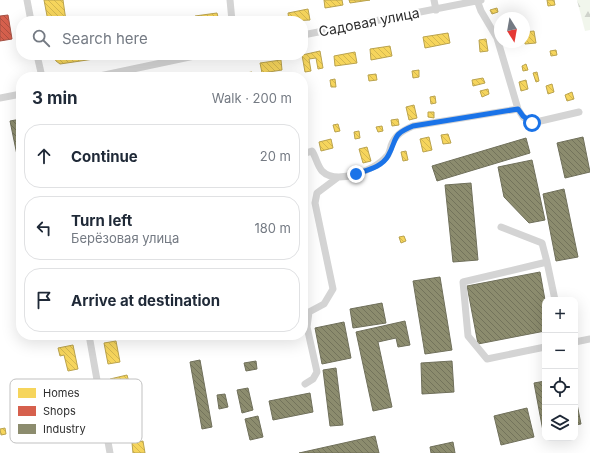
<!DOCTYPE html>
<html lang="en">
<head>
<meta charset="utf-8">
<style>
  :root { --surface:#fff; --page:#f6f6f7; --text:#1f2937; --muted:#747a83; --line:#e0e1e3 }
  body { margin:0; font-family:Inter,sans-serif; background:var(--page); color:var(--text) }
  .controls { position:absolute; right:12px; bottom:12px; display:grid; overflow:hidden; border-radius:8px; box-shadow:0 4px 16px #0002 }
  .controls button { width:36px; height:36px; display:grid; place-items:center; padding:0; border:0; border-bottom:1px solid var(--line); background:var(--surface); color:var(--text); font:20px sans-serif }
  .compass { position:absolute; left:494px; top:12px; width:36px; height:36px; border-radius:50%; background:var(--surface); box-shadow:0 4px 16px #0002; rotate:169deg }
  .stop { position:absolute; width:12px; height:12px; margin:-9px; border:3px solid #1a73e8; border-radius:50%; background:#fff }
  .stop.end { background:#1a73e8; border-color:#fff; box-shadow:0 1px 4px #0008 }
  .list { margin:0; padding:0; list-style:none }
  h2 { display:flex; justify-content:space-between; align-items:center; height:52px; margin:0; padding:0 16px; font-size:17px }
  h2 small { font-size:13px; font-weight:400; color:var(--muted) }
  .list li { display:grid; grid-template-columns:26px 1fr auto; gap:12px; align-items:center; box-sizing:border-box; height:64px; margin:0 8px 8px; padding:0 8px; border:1px solid var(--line); border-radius:16px }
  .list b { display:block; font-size:15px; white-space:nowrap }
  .list p { margin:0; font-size:13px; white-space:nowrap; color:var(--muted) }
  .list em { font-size:13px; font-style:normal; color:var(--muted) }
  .icon { flex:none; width:22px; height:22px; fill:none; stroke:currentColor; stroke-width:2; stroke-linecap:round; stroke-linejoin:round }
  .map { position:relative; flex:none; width:590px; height:453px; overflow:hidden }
  .search { position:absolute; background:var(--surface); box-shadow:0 4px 16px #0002; left:16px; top:16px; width:292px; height:44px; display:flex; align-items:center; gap:10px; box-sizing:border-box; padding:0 14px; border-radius:16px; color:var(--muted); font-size:15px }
  .panel { position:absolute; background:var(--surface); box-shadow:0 4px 16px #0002; left:16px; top:72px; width:292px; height:268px; border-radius:16px }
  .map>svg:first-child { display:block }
</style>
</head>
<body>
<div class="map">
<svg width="590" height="453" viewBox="0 0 590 453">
  <defs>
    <pattern id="forest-firs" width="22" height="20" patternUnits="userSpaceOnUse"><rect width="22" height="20" fill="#f1f6ec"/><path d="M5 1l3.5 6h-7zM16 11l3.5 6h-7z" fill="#cfd3cb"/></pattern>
    <pattern id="homes-back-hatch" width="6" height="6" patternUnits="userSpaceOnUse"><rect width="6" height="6" fill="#f6d55c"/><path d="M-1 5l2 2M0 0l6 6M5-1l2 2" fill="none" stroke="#d3b750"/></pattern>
    <pattern id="shops-back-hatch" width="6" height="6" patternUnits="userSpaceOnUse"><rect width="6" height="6" fill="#d6604d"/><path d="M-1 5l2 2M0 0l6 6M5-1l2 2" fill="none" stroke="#ae5040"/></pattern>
    <pattern id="industry-back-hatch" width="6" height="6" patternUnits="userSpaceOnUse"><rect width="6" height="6" fill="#8c8c6e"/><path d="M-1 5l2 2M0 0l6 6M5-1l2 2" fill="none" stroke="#73735b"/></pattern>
  </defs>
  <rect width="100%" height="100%" fill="#fff"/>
  <path fill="url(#forest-firs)" d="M 577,0 L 590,0 L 590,30 L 585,31 Z"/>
  <path fill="url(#homes-back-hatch)" stroke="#baa34e" d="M 44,0 L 63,0 L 66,21 L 48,21 Z
    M 324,0 L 342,0 L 343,5 L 325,8 Z
    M 349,0 L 370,0 L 350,3 Z
    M 547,0 L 554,0 L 555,5 L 548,6 Z
    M 497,8 L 498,12 L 492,14 L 490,10 Z
    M 308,9 L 310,20 L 289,21 L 288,13 Z
    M 217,13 L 219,21 L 196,21 L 195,16 Z
    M 272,17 L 273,21 L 253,21 L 253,19 Z
    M 534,31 L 536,43 L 525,44 L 524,32 Z
    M 448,33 L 450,43 L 425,48 L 423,37 Z
    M 486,39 L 488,51 L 480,52 L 479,40 Z
    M 390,46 L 392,56 L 371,60 L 370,49 Z
    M 556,50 L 557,55 L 551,56 L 550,51 Z
    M 320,51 L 323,68 L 318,69 L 316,58 L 309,59 L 311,71 L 305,72 L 302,55 Z
    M 355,52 L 357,63 L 335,66 L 334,56 Z
    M 53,55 L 93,55 L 94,59 L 60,64 L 56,61 Z
    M 111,55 L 129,55 L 112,58 Z
    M 281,60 L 282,70 L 262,73 L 260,63 Z
    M 526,64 L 528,70 L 523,71 L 522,66 Z
    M 419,70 L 419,77 L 413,78 L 412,71 Z
    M 252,72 L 253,77 L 235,77 L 235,75 Z
    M 537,72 L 539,81 L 536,82 L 533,73 Z
    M 223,73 L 224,77 L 215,77 L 215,74 Z
    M 230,73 L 231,77 L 224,77 L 223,74 Z
    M 376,74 L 377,80 L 369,81 L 368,75 Z
    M 483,78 L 485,83 L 473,86 L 472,80 Z
    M 335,79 L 336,87 L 331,87 L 330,80 Z
    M 526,80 L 528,89 L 521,91 L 519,82 Z
    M 552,84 L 554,92 L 548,94 L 546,86 Z
    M 488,89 L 489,94 L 482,97 L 480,91 Z
    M 572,92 L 574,99 L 567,101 L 565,95 Z
    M 435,96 L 436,103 L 431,104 L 430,97 Z
    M 414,105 L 417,118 L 409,120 L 406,107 Z
    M 428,112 L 434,112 L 434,118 L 428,117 Z
    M 398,119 L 399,125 L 392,126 L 391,120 Z
    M 338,124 L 340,131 L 335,132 L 333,125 Z
    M 382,126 L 383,131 L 378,132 L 376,127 Z
    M 359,131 L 360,138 L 355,139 L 354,132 Z
    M 448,134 L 451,143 L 443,144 L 441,135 Z
    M 429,137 L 432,150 L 423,152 L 420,139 Z
    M 331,139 L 333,148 L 321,151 L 319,142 Z
    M 367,147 L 371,161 L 363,163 L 359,149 Z
    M 406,151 L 408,160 L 403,161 L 401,152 Z
    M 404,236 L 406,241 L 401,243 L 399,237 Z
    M 116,341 L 120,362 L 108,364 L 104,343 Z
    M 73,345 L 78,369 L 68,371 L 64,355 L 60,356 L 58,348 Z
    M 127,375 L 129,382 L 123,383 L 125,396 L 114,398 L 110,379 Z
    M 5,428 L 6,434 L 1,435 L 0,429 Z
    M 143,441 L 145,453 L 133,453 L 132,443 Z"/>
  <path fill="url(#shops-back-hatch)" stroke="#a45144" d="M 8,15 L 12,39 L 0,41 L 0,16 Z"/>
  <path fill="url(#industry-back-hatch)" stroke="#70705b" d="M 21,119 L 21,154 L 17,155 L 10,121 Z
    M 583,137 L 590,172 L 565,178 L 557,143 Z
    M 526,138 L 530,153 L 437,181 L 432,166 Z
    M 532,160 L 545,220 L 529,223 L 504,197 L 498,167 Z
    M 471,183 L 478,260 L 453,262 L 445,185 Z
    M 564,189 L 578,257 L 556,261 L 543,194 Z
    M 540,272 L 545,300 L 545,331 L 478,344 L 467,286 Z
    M 440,277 L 452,350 L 425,354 L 413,281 Z
    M 382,303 L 386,323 L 353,328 L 350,309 Z
    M 405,321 L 410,345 L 398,347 L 396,338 L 378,342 L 392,407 L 373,411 L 356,332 Z
    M 344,322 L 351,358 L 322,364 L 315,328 Z
    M 200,360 L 212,427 L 202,429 L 190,362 Z
    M 256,361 L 257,369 L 246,371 L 244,363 Z
    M 452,361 L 454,392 L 422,394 L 421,363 Z
    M 336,368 L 343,425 L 330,426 L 323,370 Z
    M 545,381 L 545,431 L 543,431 L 534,383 Z
    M 248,388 L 253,410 L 242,413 L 237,390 Z
    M 310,393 L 313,412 L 273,420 L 269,401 Z
    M 225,394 L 228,407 L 219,409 L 217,395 Z
    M 575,394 L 581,424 L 575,425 Z
    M 527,408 L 534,437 L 501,445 L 494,416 Z
    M 258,416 L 263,437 L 250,440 L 245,419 Z
    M 375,436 L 379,453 L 299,453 Z
    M 453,442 L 455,453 L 431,453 L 430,447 Z"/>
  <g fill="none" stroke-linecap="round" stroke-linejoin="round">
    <path stroke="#d4d4d4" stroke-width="7" d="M 27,0 L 31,21
      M 230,0 L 232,21
      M 434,0 L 436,10
      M 477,0 L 481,11 L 497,38 L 518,109 L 523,117 L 532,123 L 579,112
      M 303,35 L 481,0
      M 37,55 L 42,77
      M 95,77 L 199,55
      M 0,98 L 21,94
      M 303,154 L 312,151 C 316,157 317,165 322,171 C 336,185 374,171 386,157 C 389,155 390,150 391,146 C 395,135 402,131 413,126 L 518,109
      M 501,227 L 542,243 L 547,262
      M 89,335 L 110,453
      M 575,342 L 590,339
      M 545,347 L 487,359 L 468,336 L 463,282 L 547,262 L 555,300
      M 305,384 L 313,379 L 317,372 L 307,327 L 309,312 L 324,304 L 333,289 L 315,203 L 317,193 L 337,178"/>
  </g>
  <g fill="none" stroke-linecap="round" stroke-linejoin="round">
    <path stroke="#1a73e8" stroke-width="5" d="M 356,174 C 367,170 382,167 388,156 C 398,138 391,135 413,126 L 518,109 L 523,116 L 532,123"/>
  </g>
  <g text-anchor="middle" stroke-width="4" stroke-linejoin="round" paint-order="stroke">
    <g font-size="14" fill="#2f2f2f" stroke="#fff">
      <text transform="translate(369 22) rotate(-11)" y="5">Садовая улица</text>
    </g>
  </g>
  <rect x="10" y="379" width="132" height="64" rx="6" fill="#fff" stroke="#c1c1c1" stroke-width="1"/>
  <rect x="18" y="388" width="18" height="10" fill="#f6d55c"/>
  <rect x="18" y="406" width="18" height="10" fill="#d6604d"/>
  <rect x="18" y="424" width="18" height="10" fill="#8c8c6e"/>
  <g font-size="11" fill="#2f2f2f">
    <text x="43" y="397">Homes</text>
    <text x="43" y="415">Shops</text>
    <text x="43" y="433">Industry</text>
  </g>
</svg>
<div class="controls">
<button>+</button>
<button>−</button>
<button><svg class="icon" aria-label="locate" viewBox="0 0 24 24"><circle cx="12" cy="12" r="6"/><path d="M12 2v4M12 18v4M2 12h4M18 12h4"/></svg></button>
<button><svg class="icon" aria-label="layers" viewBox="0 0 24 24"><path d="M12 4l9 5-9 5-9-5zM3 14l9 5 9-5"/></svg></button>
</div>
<svg class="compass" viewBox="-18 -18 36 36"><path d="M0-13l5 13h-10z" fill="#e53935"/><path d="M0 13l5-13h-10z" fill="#747a83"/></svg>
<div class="stop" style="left:532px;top:123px"></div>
<div class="stop end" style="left:356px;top:174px"></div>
<div class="search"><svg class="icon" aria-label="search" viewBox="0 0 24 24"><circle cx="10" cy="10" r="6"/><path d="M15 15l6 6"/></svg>Search here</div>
<section class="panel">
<h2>3 min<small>Walk · 200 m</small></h2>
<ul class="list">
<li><svg class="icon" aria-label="ahead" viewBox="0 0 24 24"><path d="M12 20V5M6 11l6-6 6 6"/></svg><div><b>Continue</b></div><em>20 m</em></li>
<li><svg class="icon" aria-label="left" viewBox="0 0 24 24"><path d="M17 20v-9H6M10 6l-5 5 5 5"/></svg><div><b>Turn left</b><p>Берёзовая улица</p></div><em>180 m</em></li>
<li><svg class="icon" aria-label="arrive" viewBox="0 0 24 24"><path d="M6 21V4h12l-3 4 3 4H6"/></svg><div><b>Arrive at destination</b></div></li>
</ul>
</section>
</div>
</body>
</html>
